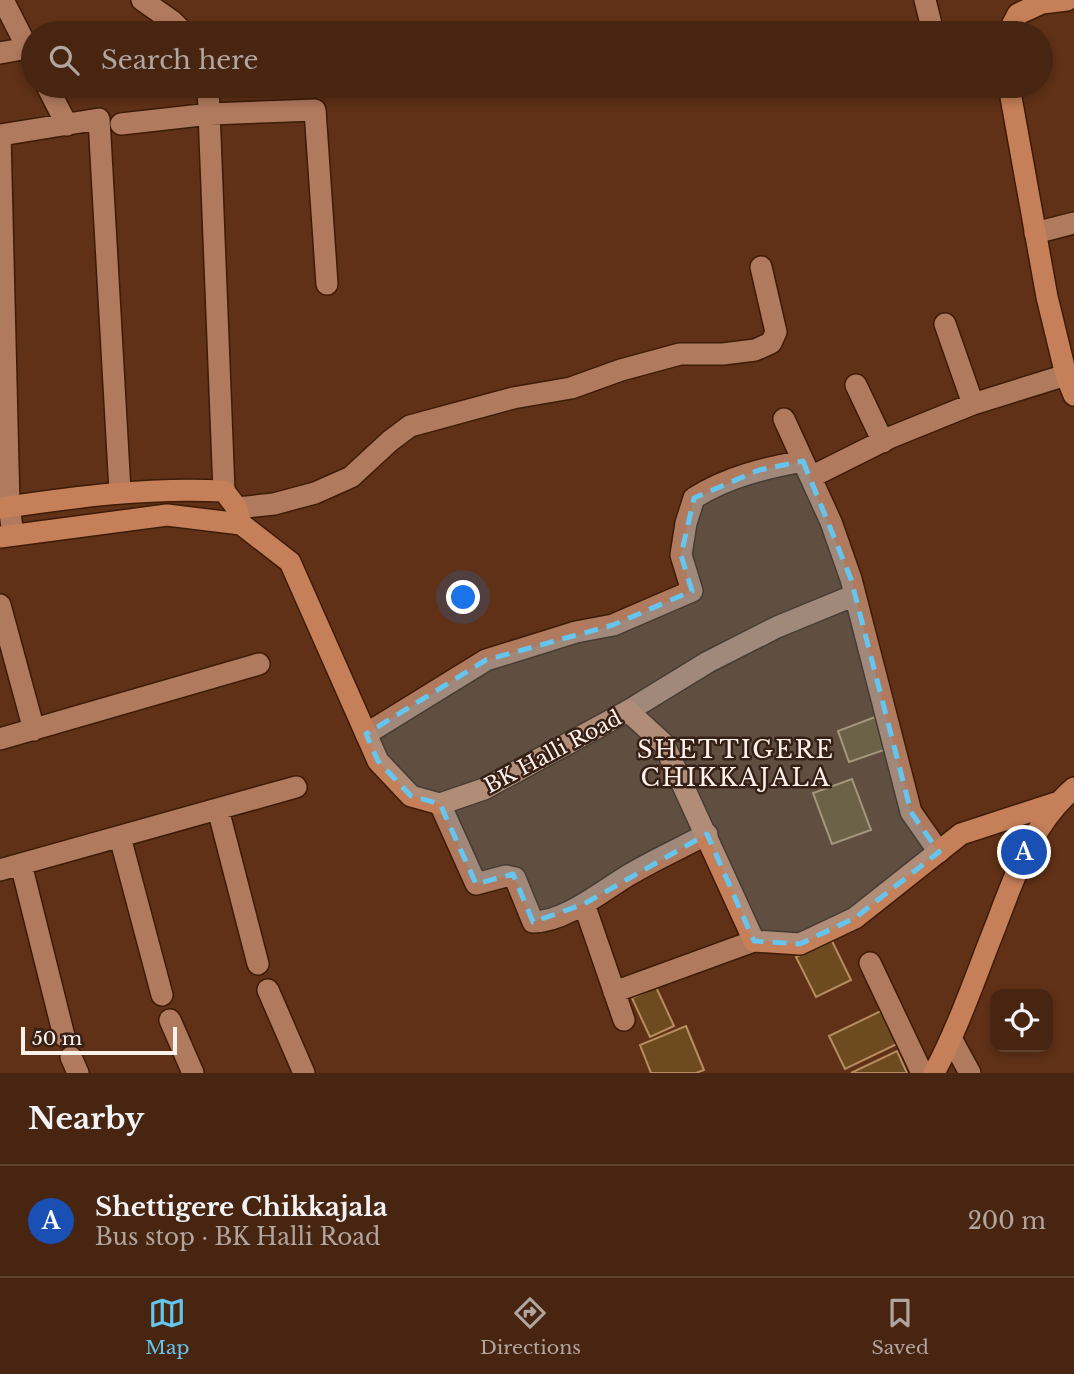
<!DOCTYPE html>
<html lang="en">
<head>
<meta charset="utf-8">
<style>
  :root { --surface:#482510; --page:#52311e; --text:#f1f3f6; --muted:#b1a59f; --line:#604230; --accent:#65c5ee }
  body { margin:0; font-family:"Libre Baskerville",serif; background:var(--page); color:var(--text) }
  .controls { position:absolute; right:21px; bottom:21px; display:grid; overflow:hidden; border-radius:14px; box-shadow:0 4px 10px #0003 }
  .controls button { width:63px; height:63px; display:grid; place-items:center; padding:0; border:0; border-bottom:2px solid var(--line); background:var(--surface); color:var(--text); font:35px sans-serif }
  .scale { position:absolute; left:21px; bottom:18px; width:156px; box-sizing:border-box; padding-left:7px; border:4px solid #fdf1eb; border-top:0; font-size:19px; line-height:24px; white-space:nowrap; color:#fdf1eb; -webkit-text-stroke:5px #362015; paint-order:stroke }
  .you { position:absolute; left:464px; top:598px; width:24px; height:24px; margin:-18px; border:5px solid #fff; border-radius:50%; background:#1a73e8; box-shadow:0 0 0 10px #1a73e833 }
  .badge { display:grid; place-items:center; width:46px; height:46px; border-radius:50%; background:var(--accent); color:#fff; font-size:23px; font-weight:700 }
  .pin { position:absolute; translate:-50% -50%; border:4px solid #fff; box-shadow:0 2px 7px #0006 }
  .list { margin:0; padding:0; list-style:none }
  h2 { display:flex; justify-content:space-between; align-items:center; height:91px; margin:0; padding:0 28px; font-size:30px }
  h2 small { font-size:23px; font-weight:400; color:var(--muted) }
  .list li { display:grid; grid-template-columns:46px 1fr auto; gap:21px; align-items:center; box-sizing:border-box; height:112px; padding:0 28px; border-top:2px solid var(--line) }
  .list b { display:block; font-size:26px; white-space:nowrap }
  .list p { margin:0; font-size:23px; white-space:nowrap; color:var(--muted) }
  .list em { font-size:23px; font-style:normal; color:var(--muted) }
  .icon { flex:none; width:38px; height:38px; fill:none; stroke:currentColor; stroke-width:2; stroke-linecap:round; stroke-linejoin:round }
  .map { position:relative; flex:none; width:1074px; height:1073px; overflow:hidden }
  .search { position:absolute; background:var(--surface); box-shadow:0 4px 10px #0003; left:21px; right:21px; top:21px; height:77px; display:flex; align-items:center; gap:18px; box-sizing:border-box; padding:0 24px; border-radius:38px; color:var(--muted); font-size:26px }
  .sheet { height:203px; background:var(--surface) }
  nav { display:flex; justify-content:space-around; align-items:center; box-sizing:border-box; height:98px; border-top:2px solid var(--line); background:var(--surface); font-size:19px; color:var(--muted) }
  nav a { display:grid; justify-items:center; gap:4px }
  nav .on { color:var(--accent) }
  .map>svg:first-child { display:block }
</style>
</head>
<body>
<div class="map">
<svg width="1074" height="1073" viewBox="0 0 1074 1073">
  <rect width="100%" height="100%" fill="#603116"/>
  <path fill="#6d4a1f" stroke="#b68d60" stroke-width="2" d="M 875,717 L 887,749 L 849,762 L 838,731 Z
    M 852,779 L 871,830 L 832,844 L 813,793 Z
    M 831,939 L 851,980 L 816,997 L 796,957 Z
    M 656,987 L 674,1026 L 650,1037 L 632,998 Z
    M 883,1010 L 899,1043 L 845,1069 L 829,1036 Z
    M 686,1026 L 704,1070 L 696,1073 L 651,1073 L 640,1045 Z
    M 897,1051 L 907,1073 L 851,1073 Z"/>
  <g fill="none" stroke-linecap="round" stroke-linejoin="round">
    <defs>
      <path id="street" d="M 3,0 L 33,59
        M 142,0 L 172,21 L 184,33
        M 925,0 L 933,32
        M 0,53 L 28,48
        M 47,86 L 67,125
        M 208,86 L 224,491
        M 121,124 L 210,114 L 315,110 L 327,284
        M 0,135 L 9,506 L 13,535
        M 1,135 L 99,119 L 120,491
        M 1035,233 L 1074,223
        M 945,324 L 973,404
        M 856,385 L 883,442
        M 784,419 L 831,522 L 851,579 L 911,812 L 939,852
        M 811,477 L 889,438 L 973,404 L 1066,375
        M 237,508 L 274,504 L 315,493 L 351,477 L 390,441 L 410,426 L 513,398 L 571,388 L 621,370 L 680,354 L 723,354 L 755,350 L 771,343 L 776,332 L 761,267
        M 0,605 L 34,730
        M 628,711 L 708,662 L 777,627 L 855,595
        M 366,734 L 486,660 L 576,632 L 613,625 L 692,591 L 681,555 L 686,523 L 694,498 C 727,477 765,468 803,461
        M 0,739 L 259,664
        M 440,804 L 476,884 L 506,876 L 515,878 L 533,922 C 565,922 602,891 629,875 C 654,860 681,848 707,834
        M 218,809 L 258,964
        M 120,837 L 162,995
        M 21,864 L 64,1036
        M 0,870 L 296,787
        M 584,904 L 624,1020
        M 870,963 L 922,1073
        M 268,990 L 304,1073
        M 614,992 L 754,941
        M 170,1020 L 193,1073
        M 952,1040 L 970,1073
        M 71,1057 L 78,1073"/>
      <path id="secondary" d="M 1008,33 L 1018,14 L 1042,3 L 1067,0
        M 1009,86 L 1047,297 L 1066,375 L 1074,395
        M 0,508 C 76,497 147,487 224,491 L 237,508 L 241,524
        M 0,537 L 167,515 L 241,524 L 290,562 L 378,761 L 411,796 L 440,804 L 484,789 L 628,711 L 664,744 L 754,941 L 800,944 L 855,918 L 961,834 L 1056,803
        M 934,1073 C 959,1026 976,975 996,925 C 1015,875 1032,824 1074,788"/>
    </defs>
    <use href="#street" stroke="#3e1b06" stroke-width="24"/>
    <use href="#secondary" stroke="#3e1b06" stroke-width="24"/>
    <use href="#street" stroke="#b07a5e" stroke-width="21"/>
    <use href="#secondary" stroke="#c57f59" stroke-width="21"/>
  </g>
  <path fill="#65c5ee" fill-opacity="0.2" stroke="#65c5ee" stroke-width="5" stroke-dasharray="14 9" stroke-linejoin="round" d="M 803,461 L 851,579 L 911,812 L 939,852 L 855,918 L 800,944 L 754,941 L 707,834 L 584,904 L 533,922 L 513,874 L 476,884 L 440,804 L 411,796 L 378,761 L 366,734 L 486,660 L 613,625 L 692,591 L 681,555 L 694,498 L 759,470 Z"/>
  <g text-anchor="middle" stroke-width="5" stroke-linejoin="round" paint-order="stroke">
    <g font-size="21" fill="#fdf1eb" stroke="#362015">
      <text transform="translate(553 752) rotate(-28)" y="7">BK Halli Road</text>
    </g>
    <g font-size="24" letter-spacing="2" fill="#fdf1eb" stroke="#362015">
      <text x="736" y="758">SHETTIGERE<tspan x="736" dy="28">CHIKKAJALA</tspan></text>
    </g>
  </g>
</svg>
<div class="controls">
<button><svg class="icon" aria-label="locate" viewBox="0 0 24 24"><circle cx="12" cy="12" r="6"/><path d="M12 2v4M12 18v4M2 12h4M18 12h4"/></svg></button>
</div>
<div class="scale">50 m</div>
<div class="you"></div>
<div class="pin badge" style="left:1024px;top:852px;background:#1a4fb4">A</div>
<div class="search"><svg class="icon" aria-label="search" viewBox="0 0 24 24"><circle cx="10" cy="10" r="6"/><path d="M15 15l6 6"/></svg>Search here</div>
</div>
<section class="sheet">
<h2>Nearby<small></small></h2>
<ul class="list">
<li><span class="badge" style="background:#1a4fb4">A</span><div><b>Shettigere Chikkajala</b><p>Bus stop · BK Halli Road</p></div><em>200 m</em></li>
</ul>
</section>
<nav>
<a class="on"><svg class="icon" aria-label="map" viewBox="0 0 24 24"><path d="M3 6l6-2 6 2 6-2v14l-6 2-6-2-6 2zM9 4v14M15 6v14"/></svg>Map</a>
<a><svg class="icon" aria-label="directions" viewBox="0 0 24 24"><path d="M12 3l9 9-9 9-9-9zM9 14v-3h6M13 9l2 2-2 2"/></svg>Directions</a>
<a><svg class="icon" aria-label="saved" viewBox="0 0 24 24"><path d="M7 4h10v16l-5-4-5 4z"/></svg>Saved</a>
</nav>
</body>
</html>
